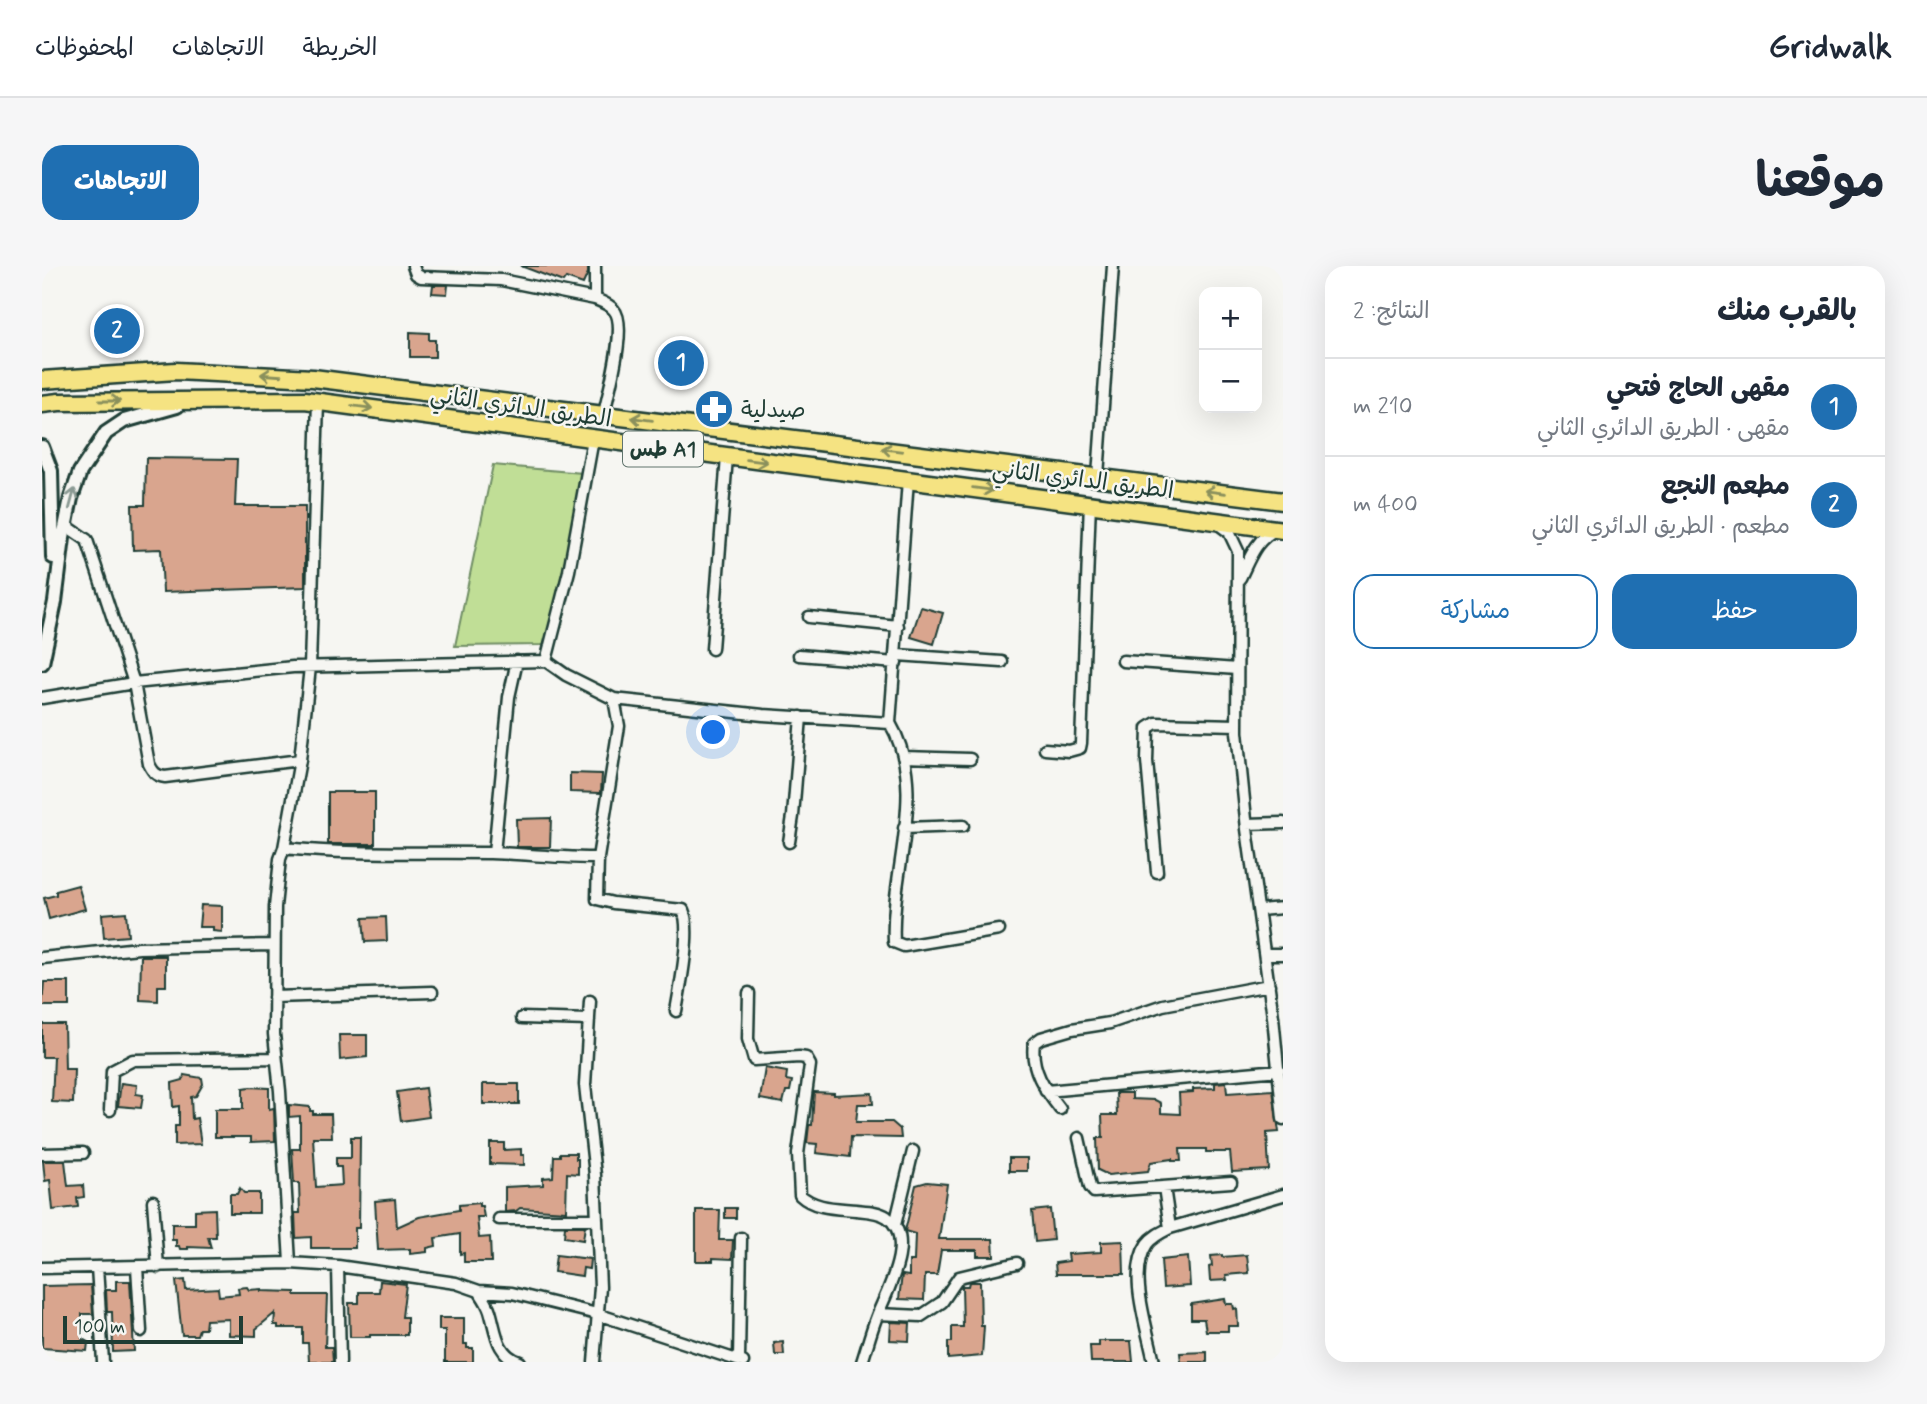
<!DOCTYPE html>
<html lang="ar">
<head>
<meta charset="utf-8">
<style>
  :root { --surface:#fff; --page:#f6f6f7; --text:#1f2937; --muted:#747a83; --line:#e0e1e3; --accent:#1f6fb2 }
  body { margin:0; font-family:Mynerve,"Playpen Sans Arabic",sans-serif; background:var(--page); color:var(--text); direction:rtl }
  .controls { position:absolute; right:21px; top:21px; display:grid; overflow:hidden; border-radius:14px; box-shadow:0 7px 28px #0002 }
  .controls button { width:63px; height:63px; display:grid; place-items:center; padding:0; border:0; border-bottom:2px solid var(--line); background:var(--surface); color:var(--text); font:35px sans-serif }
  .scale { position:absolute; left:21px; bottom:18px; width:180px; box-sizing:border-box; padding-left:7px; border:4px solid #1f3d34; border-top:0; font-size:19px; line-height:24px; white-space:nowrap; color:#1f3d34; -webkit-text-stroke:5px #f6f6f2; paint-order:stroke }
  .you { position:absolute; left:672px; top:467px; width:24px; height:24px; margin:-18px; border:5px solid #fff; border-radius:50%; background:#1a73e8; box-shadow:0 0 0 10px #1a73e833 }
  .badge { display:grid; place-items:center; width:46px; height:46px; border-radius:50%; background:var(--accent); color:#fff; font-size:23px; font-weight:700 }
  .pin { position:absolute; translate:-50% -50%; border:4px solid #fff; box-shadow:0 2px 7px #0006 }
  .list { margin:0; padding:0; list-style:none }
  h2 { display:flex; justify-content:space-between; align-items:center; height:91px; margin:0; padding:0 28px; font-size:30px }
  h2 small { font-size:23px; font-weight:400; color:var(--muted) }
  .list li { display:grid; grid-template-columns:46px 1fr auto; gap:21px; align-items:center; box-sizing:border-box; height:98px; padding:0 28px; border-top:2px solid var(--line) }
  .list b { display:block; font-size:26px; white-space:nowrap }
  .list p { margin:0; font-size:23px; white-space:nowrap; color:var(--muted) }
  .list em { font-size:23px; font-style:normal; color:var(--muted) }
  .actions { display:flex; gap:14px; padding:21px 28px }
  .actions a { flex:1; padding:16px 0; border:2px solid var(--accent); border-radius:21px; text-align:center; font-size:24px; color:var(--accent) }
  .actions .main { background:var(--accent); color:#fff }
  .map { position:relative; flex:none; width:1241px; height:1096px; overflow:hidden; direction:ltr; border-radius:21px }
  header { display:flex; align-items:center; gap:42px; box-sizing:border-box; height:98px; padding:0 35px; background:var(--surface); border-bottom:2px solid var(--line) }
  header strong { font-size:33px }
  nav { display:flex; gap:38px; margin-inline-start:auto; font-size:24px }
  .intro { display:flex; align-items:center; justify-content:space-between; box-sizing:border-box; height:168px; padding:0 42px }
  h1 { margin:0; font-size:49px }
  .button { padding:18px 32px; border-radius:21px; background:var(--accent); color:#fff; font-size:24px; font-weight:700 }
  main { display:flex; gap:42px; padding:0 42px }
  aside { flex:1; background:var(--surface); border-radius:21px; box-shadow:0 7px 28px #0002 }
  .map>svg:first-child { display:block }
</style>
</head>
<body>
<header>
<strong>Gridwalk</strong>
<nav><a>الخريطة</a><a>الاتجاهات</a><a>المحفوظات</a></nav>
</header>
<div class="intro"><h1>موقعنا</h1><a class="button">الاتجاهات</a></div>
<main>
<aside>
<h2>بالقرب منك<small>النتائج: 2</small></h2>
<ul class="list">
<li><span class="badge">1</span><div><b>مقهى الحاج فتحي</b><p>مقهى · الطريق الدائري الثاني</p></div><em>210 m</em></li>
<li><span class="badge">2</span><div><b>مطعم النجع</b><p>مطعم · الطريق الدائري الثاني</p></div><em>400 m</em></li>
</ul>
<div class="actions"><a class="main">حفظ</a><a>مشاركة</a></div>
</aside>
<div class="map">
<svg width="1241" height="1096" viewBox="0 0 1241 1096">
  <rect width="100%" height="100%" fill="#f6f6f2"/>
  <filter id="ink" filterUnits="userSpaceOnUse"><feTurbulence type="fractalNoise" baseFrequency=".0143" numOctaves="2"/><feDisplacementMap in="SourceGraphic" scale="14" xChannelSelector="R" yChannelSelector="G"/><feConvolveMatrix kernelMatrix="1 2 1 2 8 2 1 2 1" color-interpolation-filters="sRGB"/></filter>
  <g filter="url(#ink)">
    <path fill="#c0de96" stroke="#708e65" stroke-width="2" d="M 451,199 L 540,207 L 507,375 L 501,379 L 413,380 Z"/>
    <path fill="#d9a58e" stroke="#1f3d34" stroke-width="2" d="M 479,0 L 546,0 L 546,7 L 541,18 L 524,12 L 521,16 Z
      M 391,19 L 406,19 L 405,28 L 390,27 Z
      M 368,66 L 387,67 L 387,74 L 393,74 L 393,91 L 368,91 Z
      M 104,192 L 195,193 L 193,240 L 263,240 L 263,321 L 121,326 L 119,283 L 91,284 L 90,239 L 103,239 Z
      M 879,341 L 901,347 L 892,378 L 869,371 Z
      M 528,507 L 560,508 L 559,527 L 528,526 Z
      M 286,526 L 333,526 L 333,578 L 286,578 Z
      M 509,552 L 508,581 L 475,581 L 474,553 Z
      M 36,619 L 43,643 L 7,653 L 2,632 L 14,629 L 14,625 Z
      M 159,639 L 180,640 L 180,666 L 171,665 L 171,661 L 157,661 Z
      M 84,646 L 86,670 L 62,672 L 60,648 Z
      M 344,651 L 345,675 L 323,676 L 321,652 Z
      M 99,690 L 124,690 L 124,720 L 116,720 L 116,735 L 98,734 Z
      M 2,716 L 27,716 L 27,740 L 0,740 Z
      M 0,758 L 22,758 L 23,803 L 32,803 L 31,837 L 10,836 L 12,791 L 0,791 Z
      M 297,769 L 325,769 L 325,791 L 298,794 Z
      M 723,802 L 745,806 L 744,814 L 750,815 L 748,825 L 744,825 L 741,837 L 718,833 Z
      M 142,809 L 160,812 L 161,818 L 154,830 L 149,831 L 150,853 L 155,852 L 159,878 L 133,879 L 133,860 L 137,860 L 137,840 L 131,841 L 130,817 L 141,814 Z
      M 1184,816 L 1185,827 L 1231,824 L 1237,866 L 1225,867 L 1227,904 L 1190,906 L 1188,886 L 1164,886 L 1164,883 L 1138,883 L 1139,895 L 1130,895 L 1130,893 L 1109,896 L 1106,905 L 1066,909 L 1056,904 L 1055,872 L 1061,872 L 1060,849 L 1075,849 L 1074,827 L 1090,827 L 1090,833 L 1113,834 L 1119,837 L 1119,847 L 1138,848 L 1137,827 L 1151,826 L 1151,823 L 1173,822 L 1173,817 Z
      M 79,817 L 95,819 L 94,828 L 101,829 L 99,842 L 76,840 Z
      M 441,818 L 477,818 L 477,838 L 441,838 Z
      M 208,821 L 227,822 L 227,843 L 232,842 L 233,875 L 209,876 L 209,871 L 173,871 L 173,843 L 201,843 L 201,822 Z
      M 383,822 L 387,851 L 359,855 L 355,826 Z
      M 772,826 L 792,827 L 792,829 L 830,827 L 831,838 L 816,838 L 814,856 L 850,856 L 858,863 L 859,872 L 809,871 L 808,891 L 774,887 L 775,878 L 765,877 L 767,859 L 770,859 Z
      M 247,839 L 268,841 L 268,845 L 271,845 L 271,848 L 289,848 L 290,871 L 271,871 L 274,921 L 300,919 L 299,901 L 294,901 L 294,892 L 309,892 L 309,871 L 318,871 L 317,962 L 313,962 L 313,982 L 269,982 L 269,971 L 254,972 L 253,947 L 258,947 L 257,917 L 252,917 L 250,883 L 258,883 L 258,850 L 247,851 Z
      M 448,877 L 462,877 L 462,884 L 479,883 L 479,889 L 482,889 L 482,899 L 448,898 Z
      M 518,887 L 534,887 L 534,893 L 536,893 L 536,908 L 525,907 L 524,945 L 478,942 L 474,945 L 463,946 L 463,921 L 501,919 L 501,912 L 511,911 L 512,890 L 518,890 Z
      M 967,892 L 985,892 L 985,905 L 967,905 Z
      M 1,895 L 23,895 L 26,920 L 41,919 L 42,931 L 35,932 L 36,941 L 11,944 L 8,914 L 3,915 Z
      M 885,916 L 905,918 L 897,973 L 951,973 L 952,990 L 935,990 L 935,984 L 899,984 L 895,1009 L 883,1009 L 882,1034 L 857,1033 L 860,1009 L 867,1010 L 867,995 L 872,995 L 873,968 L 863,965 L 874,919 Z
      M 198,922 L 202,927 L 217,927 L 217,947 L 188,947 L 188,928 L 195,928 Z
      M 353,933 L 355,961 L 377,951 L 417,944 L 417,939 L 437,937 L 437,940 L 440,940 L 442,951 L 435,951 L 437,972 L 448,971 L 449,996 L 422,996 L 422,987 L 418,988 L 418,968 L 393,972 L 394,980 L 385,982 L 385,986 L 368,988 L 368,983 L 336,984 L 333,935 Z
      M 683,942 L 694,942 L 694,952 L 683,952 Z
      M 173,943 L 174,971 L 166,971 L 169,982 L 146,981 L 146,983 L 138,983 L 137,980 L 134,980 L 134,974 L 130,974 L 130,958 L 153,958 L 153,944 Z
      M 1008,943 L 1011,974 L 993,976 L 990,945 Z
      M 654,944 L 678,944 L 677,974 L 691,974 L 690,993 L 671,992 L 671,995 L 654,995 Z
      M 523,960 L 543,960 L 541,974 L 522,971 Z
      M 1081,975 L 1082,1008 L 1014,1008 L 1013,997 L 1027,995 L 1026,988 L 1059,986 L 1059,976 Z
      M 514,989 L 548,993 L 547,1003 L 541,1002 L 540,1010 L 512,1006 Z
      M 1180,989 L 1180,991 L 1205,989 L 1207,1007 L 1184,1009 L 1185,1014 L 1168,1015 L 1167,1001 L 1170,1000 L 1169,990 Z
      M 1146,991 L 1148,1020 L 1121,1022 L 1119,994 Z
      M 143,1014 L 144,1024 L 176,1022 L 177,1030 L 197,1028 L 196,1022 L 205,1021 L 207,1024 L 219,1023 L 219,1025 L 253,1026 L 253,1029 L 285,1029 L 283,1081 L 290,1081 L 291,1096 L 267,1096 L 266,1077 L 261,1077 L 261,1062 L 236,1062 L 236,1059 L 232,1059 L 233,1047 L 214,1063 L 214,1070 L 187,1069 L 187,1053 L 164,1054 L 163,1063 L 157,1063 L 155,1069 L 140,1069 L 134,1015 Z
      M 74,1015 L 88,1015 L 92,1085 L 71,1086 L 70,1046 L 65,1046 L 64,1024 L 74,1024 Z
      M 338,1015 L 364,1018 L 360,1051 L 365,1051 L 365,1069 L 328,1069 L 328,1071 L 308,1071 L 307,1037 L 317,1037 L 317,1026 L 337,1026 Z
      M 938,1016 L 939,1060 L 942,1060 L 940,1090 L 906,1093 L 906,1076 L 910,1076 L 910,1061 L 921,1061 L 920,1020 L 926,1020 L 927,1016 Z
      M 49,1019 L 51,1048 L 40,1048 L 40,1073 L 46,1076 L 45,1085 L 0,1082 L 0,1020 Z
      M 1183,1033 L 1184,1038 L 1191,1038 L 1192,1043 L 1195,1042 L 1196,1060 L 1186,1060 L 1186,1065 L 1164,1065 L 1162,1053 L 1149,1053 L 1149,1038 Z
      M 397,1052 L 422,1052 L 422,1078 L 425,1078 L 425,1082 L 431,1082 L 431,1096 L 403,1096 L 403,1064 L 397,1064 Z
      M 849,1056 L 868,1057 L 867,1075 L 848,1074 Z
      M 1057,1075 L 1089,1075 L 1091,1096 L 1049,1096 L 1048,1080 L 1057,1080 Z
      M 741,1076 L 742,1089 L 733,1089 L 732,1077 Z
      M 1165,1086 L 1165,1096 L 1139,1096 L 1138,1087 Z"/>
    <g fill="none" stroke-linecap="round" stroke-linejoin="round">
      <defs>
        <path id="minor" d="M 371,0 L 374,8 L 379,11 L 459,14 L 553,33 C 560,36 567,38 572,44 C 586,59 566,127 562,148
          M 553,33 L 553,0
          M 1056,210 L 1071,0
          M 1175,257 L 1187,266 L 1196,285 L 1195,466 L 1205,563 L 1231,751 L 1241,853
          M 23,259 L 45,274 L 92,417 L 107,498 C 111,506 114,510 123,511 L 258,494
          M 1198,312 C 1207,294 1214,272 1234,264
          M 767,351 L 856,360
          M 670,383 L 685,191
          M 757,389 L 854,397
          M 855,389 L 960,396
          M 504,395 L 527,305 L 551,173
          M 1081,395 L 1195,403
          M 0,432 L 92,417 L 251,401 L 504,395 L 524,409 L 572,433 L 577,460 L 556,592 L 555,633 L 571,637 L 641,644 C 650,663 638,723 634,745
          M 572,433 L 721,449 L 848,457 C 887,524 848,604 852,676 L 862,680 L 957,664
          M 848,457 L 866,214
          M 1003,483 L 1027,485 L 1038,482 L 1039,477 L 1048,236
          M 861,491 L 928,493
          M 1205,558 L 1241,557
          M 862,562 L 921,560
          M 747,576 L 751,550 L 759,451
          M 242,582 L 258,494 L 268,401 L 276,135
          M 452,587 L 467,431 L 475,395
          M 1115,606 L 1105,495 L 1106,462 L 1114,457 L 1195,459
          M 1218,644 L 1241,642
          M 1223,688 L 1241,688
          M 0,692 L 97,682 L 232,679
          M 707,727 L 706,773 L 712,794 L 757,791 L 764,792 L 768,799 L 756,888 L 758,929 C 773,943 795,942 814,944 C 824,945 836,945 845,951 C 875,972 845,1025 835,1050 C 829,1065 825,1081 820,1096
          M 232,731 L 390,726
          M 548,735 L 543,819 L 553,909 L 558,1021 L 552,1096
          M 480,752 L 547,754
          M 1004,825 L 1237,804
          M 1018,843 C 1003,824 988,803 992,777 L 999,772 L 1030,763 L 1068,757 L 1121,739 L 1227,719
          M 68,844 L 70,805 L 91,794 L 234,792
          M 1037,872 L 1048,921 L 1052,926 L 1189,916
          M 0,888 L 41,887
          M 1122,921 L 1128,962
          M 111,935 L 116,1001
          M 457,953 L 555,953
          M 853,959 L 871,885
          M 296,1000 L 248,997 L 238,825 L 232,768 L 233,641 L 238,593 L 242,582 C 310,589 379,586 448,587 C 484,588 520,592 556,592
          M 55,1001 L 61,1096
          M 95,1001 L 99,1065
          M 0,1002 L 248,997
          M 437,1025 L 470,1027 L 555,1048 L 701,1096
          M 836,1048 L 879,1050 L 900,1036 L 917,1011 L 975,997
          M 697,1094 L 699,972
          M 298,1096 L 296,1000 L 414,1017 L 437,1025 C 441,1031 446,1038 448,1045 C 454,1064 454,1089 478,1096
          M 1112,1096 C 1106,1063 1085,1008 1105,978 C 1111,970 1120,966 1128,962 L 1241,929"/>
        <path id="tertiary" d="M 0,181 L 9,205 L 11,291
          M 0,397 L 13,336 L 21,272 L 29,232 L 38,206 L 64,167 L 82,155 L 135,140"/>
        <path id="trunk" d="M 0,114 L 134,105 L 271,112 L 1241,235
          M 0,138 L 17,136 L 263,134 L 1241,264"/>
      </defs>
      <use href="#minor" stroke="#1f3d34" stroke-width="15"/>
      <use href="#tertiary" stroke="#1f3d34" stroke-width="18"/>
      <use href="#trunk" stroke="#1f3d34" stroke-width="21"/>
      <use href="#minor" stroke="#f6f6f2" stroke-width="10"/>
      <use href="#tertiary" stroke="#f6f6f2" stroke-width="12"/>
      <use href="#trunk" stroke="#f5e382" stroke-width="16"/>
    </g>
    <defs><path id="oneway-shaft" d="M-6 0H5M1.5-3L5.5 0L1.5 3" fill="none" stroke-width="1.6" stroke-linecap="round" stroke-linejoin="round" transform="scale(1.75)"/></defs>
    <g stroke="#8a905b">
      <use href="#oneway-shaft" transform="translate(229 109) rotate(-176)"/>
      <use href="#oneway-shaft" transform="translate(68 135)"/>
      <use href="#oneway-shaft" transform="translate(320 141) rotate(7)"/>
      <use href="#oneway-shaft" transform="translate(600 153) rotate(-173)"/>
      <use href="#oneway-shaft" transform="translate(850 184) rotate(-173)"/>
      <use href="#oneway-shaft" transform="translate(715 195) rotate(7)"/>
      <use href="#oneway-shaft" transform="translate(941 223) rotate(7)"/>
      <use href="#oneway-shaft" transform="translate(1173 226) rotate(-173)"/>
    </g>
    <use stroke="#8a9a93" href="#oneway-shaft" transform="translate(30 233) rotate(-75)"/>
  </g>
  <defs>
    <symbol id="pharmacy-disc" viewBox="-11 -11 22 22"><circle r="9.5" fill="#1f6fb2" stroke="#f6f6f2"/><path d="M-2-6h4v4h4v4h-4v4h-4v-4h-4v-4h4Z" fill="#fff"/></symbol>
  </defs>
  <g fill-rule="evenodd">
    <use href="#pharmacy-disc" x="650" y="121" width="44" height="44"/>
  </g>
  <g text-anchor="middle" stroke-width="5" stroke-linejoin="round" paint-order="stroke">
    <rect fill="#f6f6f2" stroke="#60746d" stroke-width="2" x="581" y="165.5" width="80" height="35" rx="5"/>
    <g font-size="21" font-weight="bold" fill="#1f3d34">
      <text x="621" y="190">طس A1</text>
    </g>
    <g font-size="23" fill="#1f3d34" stroke="#f6f6f2">
      <text transform="translate(479 140) rotate(8)" y="8">الطريق الدائري الثاني</text>
      <text transform="translate(1041 213) rotate(7)" y="8">الطريق الدائري الثاني</text>
    </g>
    <g font-size="23" fill="#1f3d34" stroke="#f6f6f2" text-anchor="start">
      <text x="699" y="151">صيدلية</text>
    </g>
  </g>
</svg>
<div class="controls">
<button>+</button>
<button>−</button>
</div>
<div class="scale">100 m</div>
<div class="you"></div>
<div class="pin badge" style="left:639px;top:97px">1</div>
<div class="pin badge" style="left:75px;top:65px">2</div>
</div>
</main>
</body>
</html>
